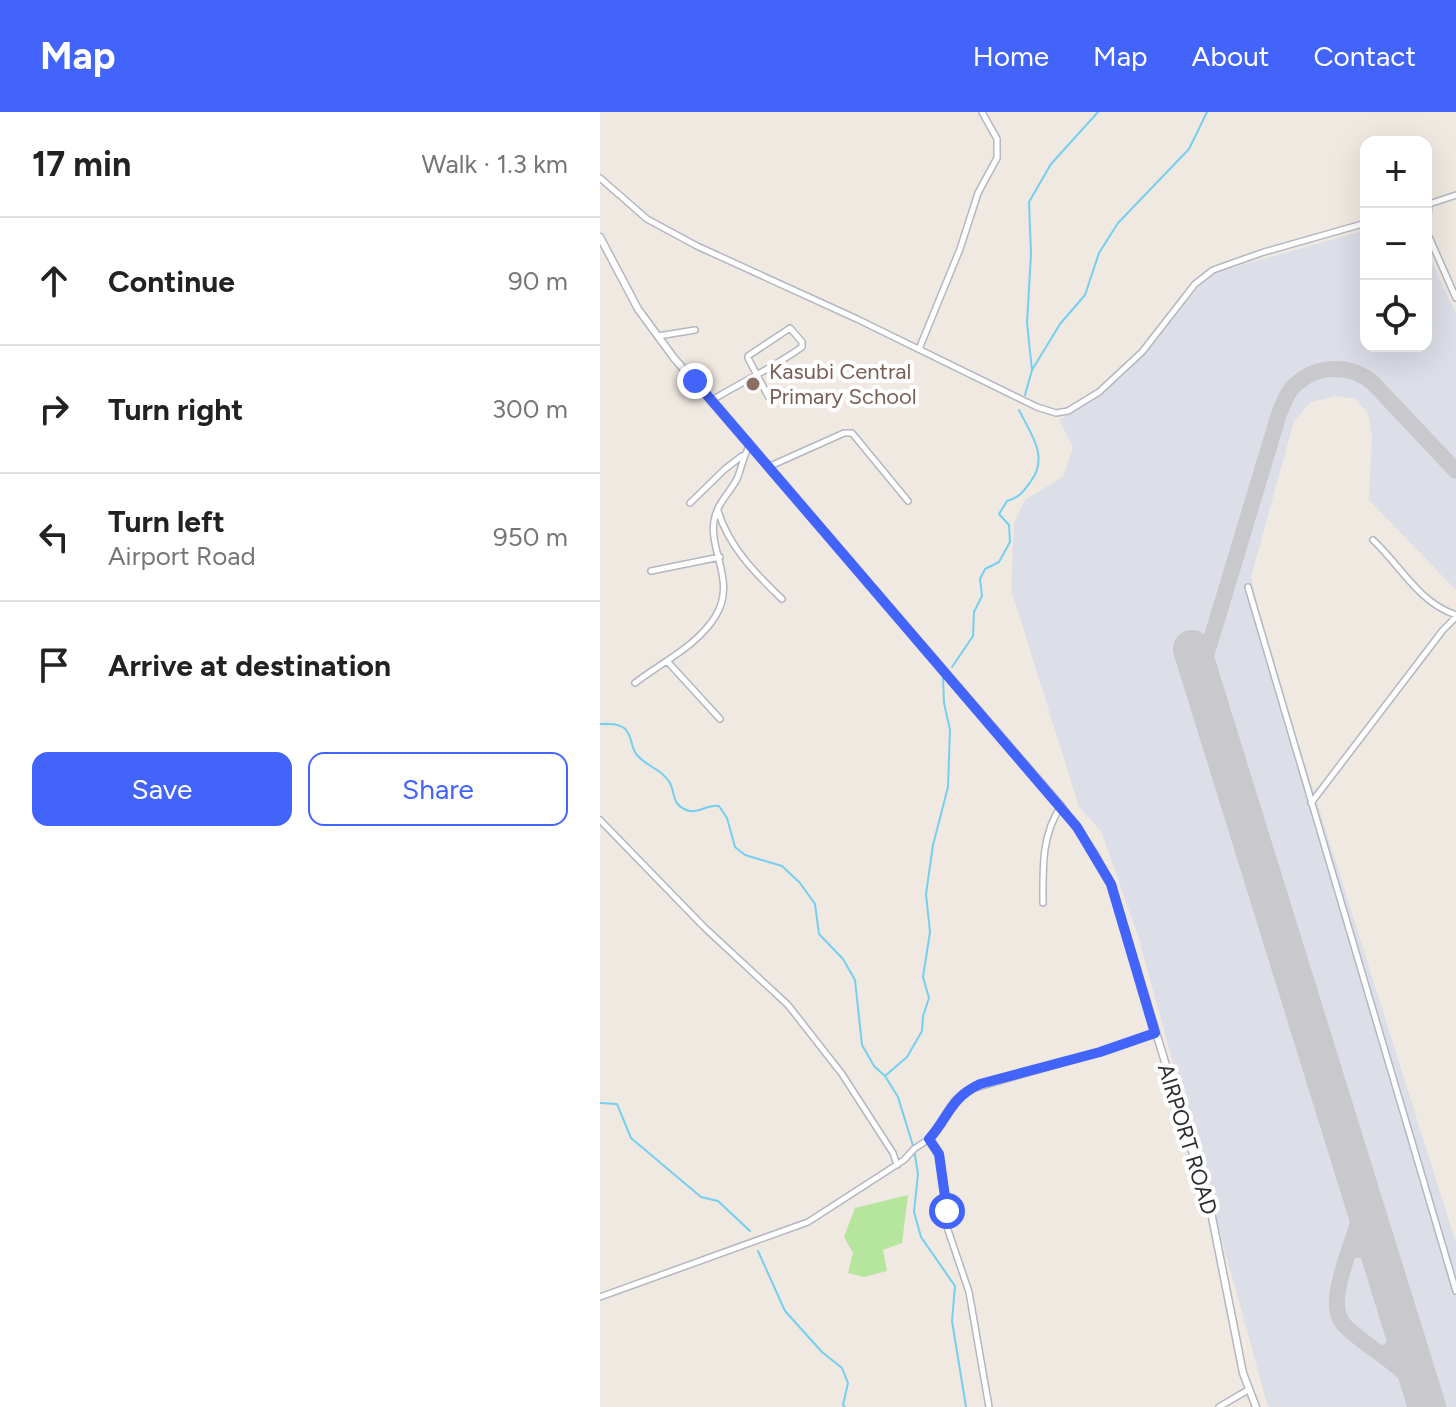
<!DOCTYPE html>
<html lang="en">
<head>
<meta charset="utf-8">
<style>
  :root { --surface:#fff; --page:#f6f6f6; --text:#222; --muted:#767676; --line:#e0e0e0; --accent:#4264fb }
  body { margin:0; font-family:Figtree,sans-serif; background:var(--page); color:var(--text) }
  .controls { position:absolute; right:24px; top:24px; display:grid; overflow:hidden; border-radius:16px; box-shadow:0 8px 32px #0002 }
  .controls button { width:72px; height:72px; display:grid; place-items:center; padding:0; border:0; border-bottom:2px solid var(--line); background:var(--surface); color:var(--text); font:40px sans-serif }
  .stop { position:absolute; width:24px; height:24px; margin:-18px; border:6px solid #4264fb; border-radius:50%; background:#fff }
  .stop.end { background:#4264fb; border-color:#fff; box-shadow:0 2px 8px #0008 }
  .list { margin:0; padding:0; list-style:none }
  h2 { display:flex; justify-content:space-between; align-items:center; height:104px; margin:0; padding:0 32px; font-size:34px }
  h2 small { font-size:26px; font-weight:400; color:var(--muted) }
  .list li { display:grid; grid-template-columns:52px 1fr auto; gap:24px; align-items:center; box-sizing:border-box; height:128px; padding:0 32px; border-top:2px solid var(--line) }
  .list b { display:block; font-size:30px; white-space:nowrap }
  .list p { margin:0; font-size:26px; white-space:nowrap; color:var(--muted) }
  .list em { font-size:26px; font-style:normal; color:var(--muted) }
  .actions { display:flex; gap:16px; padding:24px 32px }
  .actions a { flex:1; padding:18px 0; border:2px solid var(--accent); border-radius:16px; text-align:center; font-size:28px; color:var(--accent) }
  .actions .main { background:var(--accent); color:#fff }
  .icon { flex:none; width:44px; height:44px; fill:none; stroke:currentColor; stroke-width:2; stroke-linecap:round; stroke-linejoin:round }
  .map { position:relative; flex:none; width:856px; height:1295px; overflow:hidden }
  header { display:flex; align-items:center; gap:48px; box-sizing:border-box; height:112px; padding:0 40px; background:var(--accent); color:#fff }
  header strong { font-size:38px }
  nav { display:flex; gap:44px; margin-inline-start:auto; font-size:28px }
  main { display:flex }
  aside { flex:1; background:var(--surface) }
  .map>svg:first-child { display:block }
</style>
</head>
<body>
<header>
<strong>Map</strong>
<nav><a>Home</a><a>Map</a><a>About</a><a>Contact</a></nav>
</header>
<main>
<aside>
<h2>17 min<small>Walk · 1.3 km</small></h2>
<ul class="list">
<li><svg class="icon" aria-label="ahead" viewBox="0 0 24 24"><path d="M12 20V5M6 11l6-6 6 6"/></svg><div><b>Continue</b></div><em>90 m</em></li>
<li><svg class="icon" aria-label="right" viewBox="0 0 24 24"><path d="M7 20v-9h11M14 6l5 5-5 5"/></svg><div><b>Turn right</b></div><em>300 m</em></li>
<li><svg class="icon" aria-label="left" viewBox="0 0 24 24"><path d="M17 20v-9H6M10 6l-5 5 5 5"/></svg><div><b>Turn left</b><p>Airport Road</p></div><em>950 m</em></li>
<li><svg class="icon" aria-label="arrive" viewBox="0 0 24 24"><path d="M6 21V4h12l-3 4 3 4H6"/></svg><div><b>Arrive at destination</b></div></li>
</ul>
<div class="actions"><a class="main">Save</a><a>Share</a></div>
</aside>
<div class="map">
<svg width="856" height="1295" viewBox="0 0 856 1295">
  <rect width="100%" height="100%" fill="#efe9e1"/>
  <path fill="#dcdee8" d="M 766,118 L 766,234 L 826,234 L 826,145 L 833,153 L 856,201 L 856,478 L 769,388 L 772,323 L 768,301 L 755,287 L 736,284 L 711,290 L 694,309 L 651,465 L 662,516 L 856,1131 L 856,1295 L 668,1295 L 538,824 L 501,719 L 479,695 L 411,477 L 414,411 L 425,388 L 463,365 L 473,335 L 459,308 L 491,290 L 528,259 L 610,162 Z"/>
  <path fill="#b6e59e" d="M 308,1083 L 302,1131 L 283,1138 L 287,1159 L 264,1165 L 248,1161 L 253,1141 L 244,1125 L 255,1096 Z"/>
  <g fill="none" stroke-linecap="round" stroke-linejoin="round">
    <path stroke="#75cff0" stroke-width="2" d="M 432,258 L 460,212 L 485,183 L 499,141 L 518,111 L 589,37 L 607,0
      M 425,283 L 432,258 L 427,211 L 431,142 L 429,90 L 451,52 L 498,0
      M 352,555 L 373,524 L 374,500 L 382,484 L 380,467 L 385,457 L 399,450 L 410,430 L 409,413 L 399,402 L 407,389 C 420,385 423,380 431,369 C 449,345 431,322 419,298
      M 0,612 C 8,612 17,611 24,616 C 33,623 30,635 37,643 C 47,655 62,657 70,671 C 75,681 72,691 84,697 C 97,704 106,692 119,694 L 127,706 L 135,735 L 145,743 L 182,754 L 200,771 L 215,792 L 219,822 L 243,847 L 255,868 L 262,933 L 274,954 L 285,964 L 298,985 L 314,1037 L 318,1062 L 314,1100 L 321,1125 L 355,1174 L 352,1209 L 366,1295
      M 285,964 L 307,945 L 322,919 L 323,904 L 329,886 L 323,865 L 330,820 L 326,782 L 333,733 L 348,675 L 350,618 L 344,591 L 343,565
      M 0,991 L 17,992 L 31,1026 L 101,1085 L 118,1089 L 150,1119
      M 158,1139 L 185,1199 L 222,1240 L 242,1256 L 248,1271 L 243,1293 L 245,1295"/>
    <path stroke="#c9c8cc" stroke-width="16" d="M 600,564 L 679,302 C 683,292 687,280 695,273 C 717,252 751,252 773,271 L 856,359
      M 762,1086 C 763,1121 718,1190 746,1215 C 771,1238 797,1250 821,1278
      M 750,1138 C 765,1136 774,1140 782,1151
      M 784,1242 L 796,1234 L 803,1219"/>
    <path stroke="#c9c8cc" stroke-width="38" d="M 592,537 L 827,1295"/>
    <defs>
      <path id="minor" d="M 0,66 L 47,107 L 97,134 L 257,207 L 437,295 L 456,301 L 468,299 L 499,280 L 542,240 L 595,172 L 613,158 L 664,140 L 766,111
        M 826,93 L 856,83
        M 826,117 L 829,93
        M 826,118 L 856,186
        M 58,224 L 95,218
        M 319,237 L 360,137 L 378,81 L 397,46 L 397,27 L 382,0
        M 112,288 C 142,270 174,255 202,235 L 202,230 L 190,216 L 148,244 L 148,246 L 168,284
        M 168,355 L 244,321 L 252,321 L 308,389
        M 90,391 L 125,357 L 142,344
        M 118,399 C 129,435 155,461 182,487
        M 773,428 C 801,454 818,490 856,503
        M 51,459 L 120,445
        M 648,475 L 856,1179
        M 67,549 L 120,607
        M 35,571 C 62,550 96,535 115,505 C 137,471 109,439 114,409 C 117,391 129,382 137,367 C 142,355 143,344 150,333
        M 711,691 L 843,518 L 856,505
        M 0,708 L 104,815 L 188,893 L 242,962 L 293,1041 L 297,1053
        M 443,791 C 443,756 441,724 461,694
        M 329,1027 C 343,1011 349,988 368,978 L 500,940 L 555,921
        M 0,1185 L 208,1110 L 304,1048 L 314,1037 L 329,1027 L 339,1042 L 346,1085 L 347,1115 L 369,1180 L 389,1295
        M 619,1295 L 648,1278"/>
      <path id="tertiary" d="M 0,125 L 38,197 L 74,246 L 461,694 L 494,741 L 511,772 L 612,1105 L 643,1261 L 656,1295"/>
    </defs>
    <use href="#minor" stroke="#b4b7c1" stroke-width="8"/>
    <use href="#tertiary" stroke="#b4b7c1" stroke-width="9"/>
    <use href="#minor" stroke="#fff" stroke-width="5"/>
    <use href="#tertiary" stroke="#fff" stroke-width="6"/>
  </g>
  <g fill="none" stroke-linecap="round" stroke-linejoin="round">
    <path stroke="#4264fb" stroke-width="10" d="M 95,269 L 477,715 L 511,772 L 555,921 L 500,940 L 380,972 C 350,986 349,1005 329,1027 L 339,1042 L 347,1099"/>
  </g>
  <circle fill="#8d6e63" stroke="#fff" stroke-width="3" cx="153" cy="272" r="8"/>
  <g text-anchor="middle" stroke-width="8" stroke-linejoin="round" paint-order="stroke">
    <g font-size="22" fill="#785e54" stroke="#fff" text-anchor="start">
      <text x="169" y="267">Kasubi Central<tspan x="169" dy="25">Primary School</tspan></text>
    </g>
    <g font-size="22" fill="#2e2e2e" stroke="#fff">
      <text transform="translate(588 1027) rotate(73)" y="8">AIRPORT ROAD</text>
    </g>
  </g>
</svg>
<div class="controls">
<button>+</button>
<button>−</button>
<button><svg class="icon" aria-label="locate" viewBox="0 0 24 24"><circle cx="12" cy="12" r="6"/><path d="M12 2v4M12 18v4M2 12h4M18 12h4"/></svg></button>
</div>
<div class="stop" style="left:347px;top:1099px"></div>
<div class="stop end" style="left:95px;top:269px"></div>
</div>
</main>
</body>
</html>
